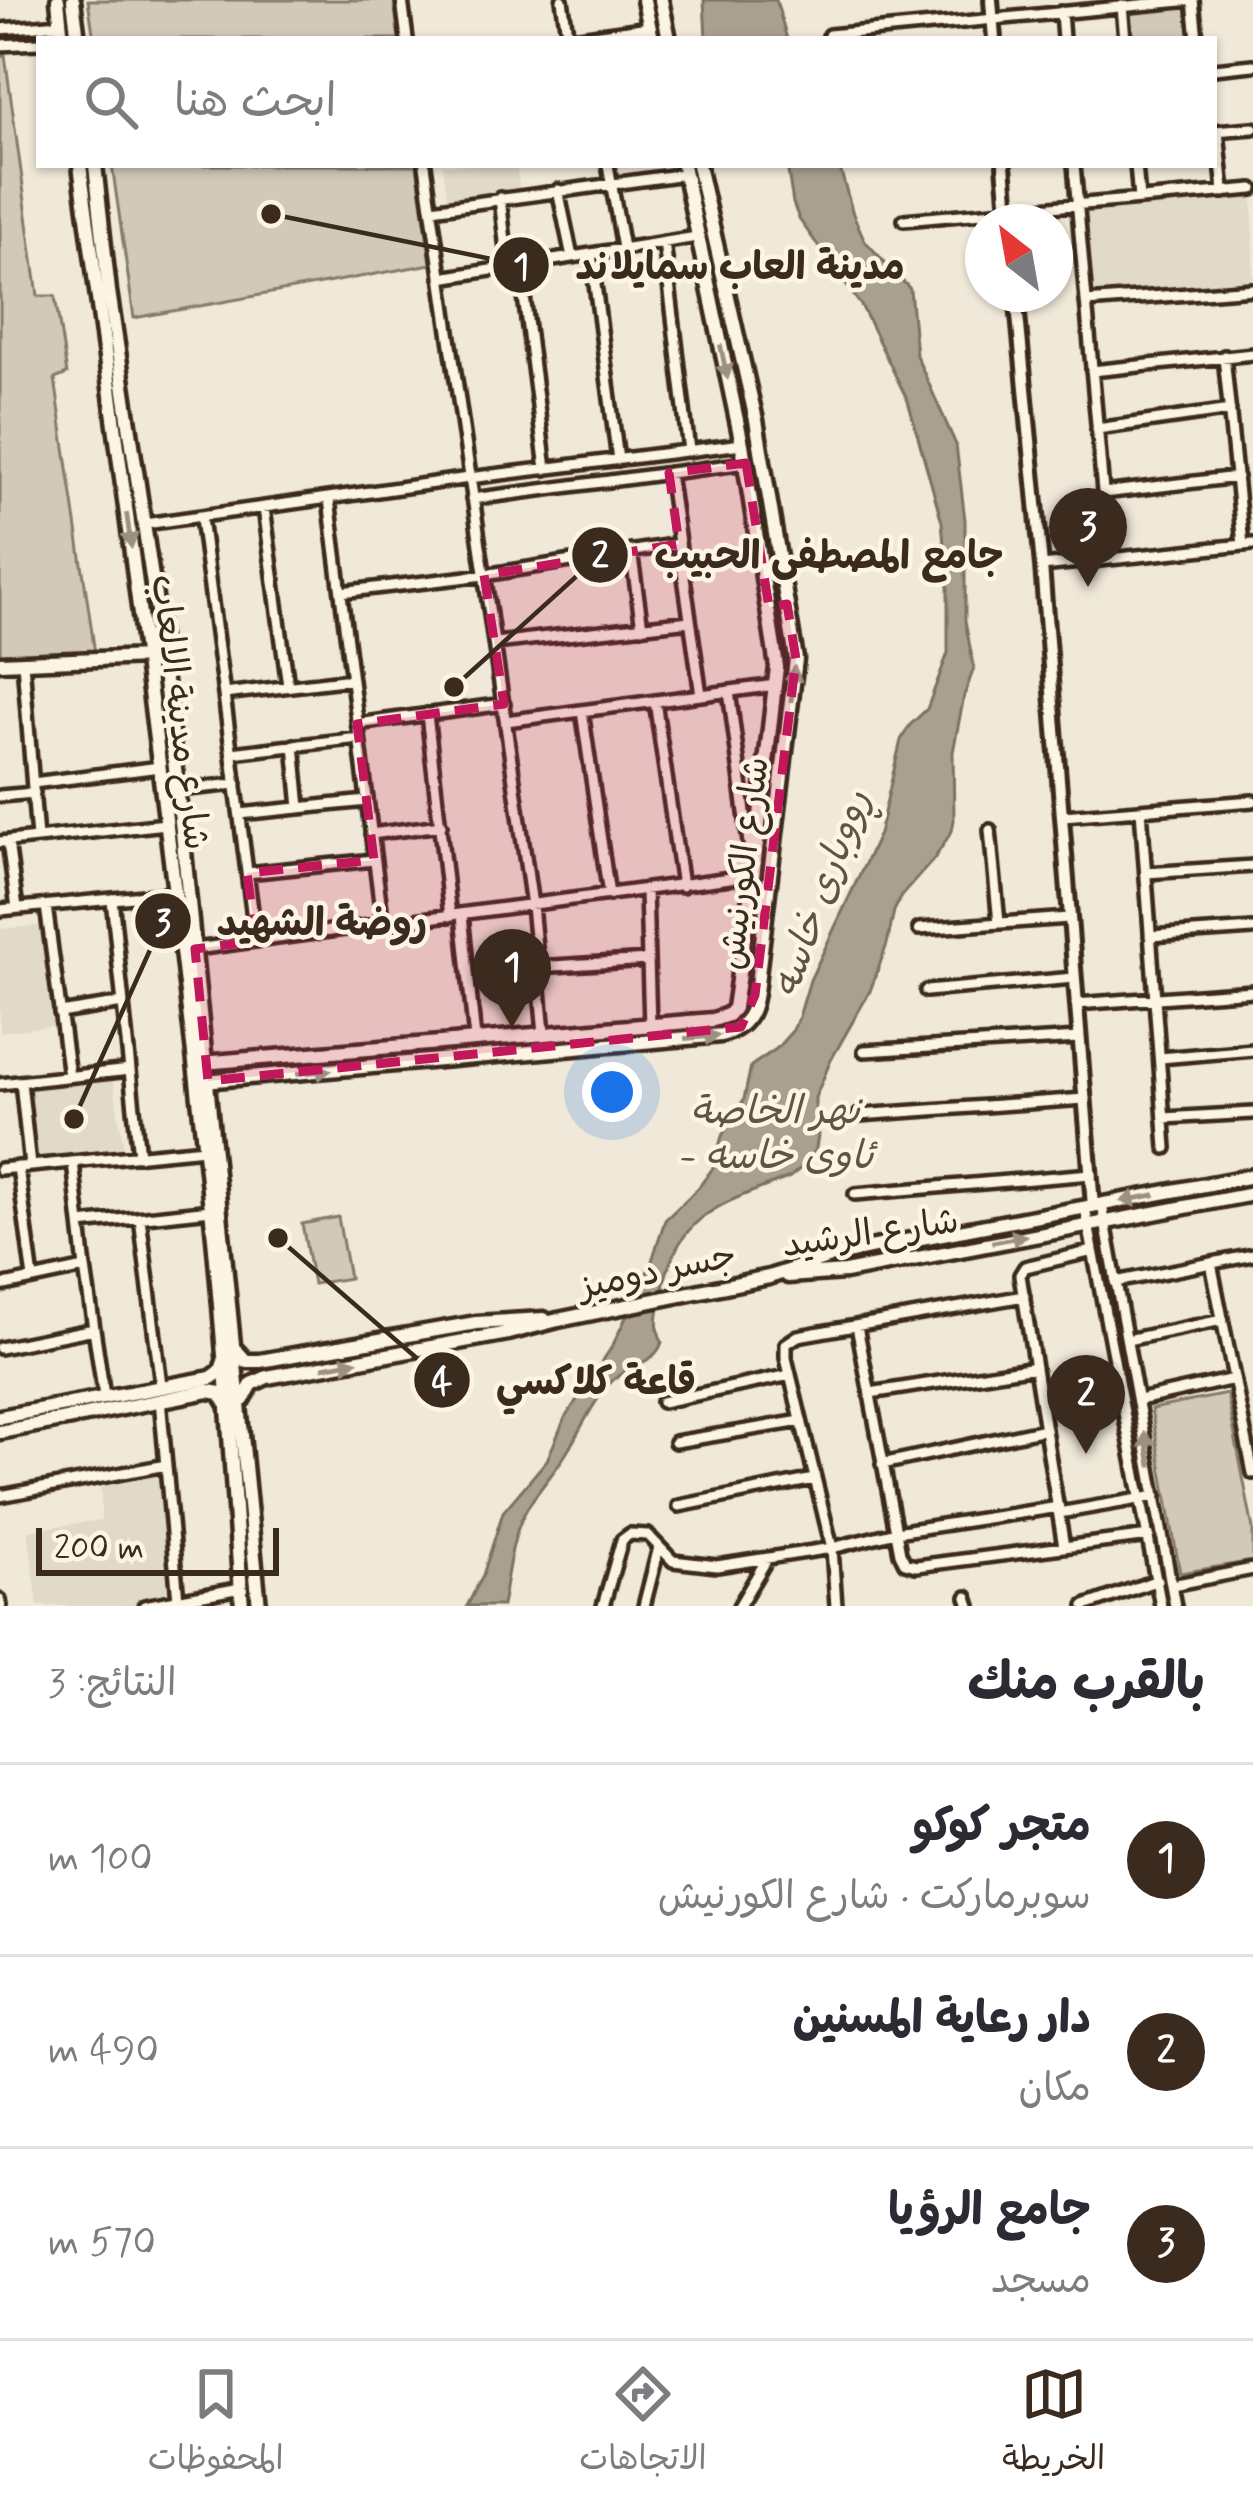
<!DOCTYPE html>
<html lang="ar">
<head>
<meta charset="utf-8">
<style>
  :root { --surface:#fff; --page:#f2f2f3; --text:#2b2b33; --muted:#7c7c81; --line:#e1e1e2; --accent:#3b2a1e }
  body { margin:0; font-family:Mynerve,"Playpen Sans Arabic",sans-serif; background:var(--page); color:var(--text); direction:rtl }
  .compass { position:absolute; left:965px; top:204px; width:108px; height:108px; border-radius:50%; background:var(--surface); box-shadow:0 3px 9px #0004; rotate:329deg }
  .scale { position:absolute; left:36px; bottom:30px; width:243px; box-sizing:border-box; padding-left:12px; border:6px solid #3b2a1e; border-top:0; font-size:33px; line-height:42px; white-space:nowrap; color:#3b2a1e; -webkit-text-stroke:9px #fcf5e5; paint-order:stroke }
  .you { position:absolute; left:612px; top:1092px; width:42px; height:42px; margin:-30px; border:9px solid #fff; border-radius:50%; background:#1a73e8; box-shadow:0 0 0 18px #1a73e833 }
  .badge { display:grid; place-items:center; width:78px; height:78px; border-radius:50%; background:var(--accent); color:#fff; font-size:39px; font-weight:700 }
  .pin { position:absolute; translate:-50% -99px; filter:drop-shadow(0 3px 6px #0008) }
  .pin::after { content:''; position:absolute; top:63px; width:42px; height:36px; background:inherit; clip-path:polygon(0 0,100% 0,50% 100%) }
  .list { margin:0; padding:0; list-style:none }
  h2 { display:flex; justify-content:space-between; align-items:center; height:156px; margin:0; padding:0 48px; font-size:51px }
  h2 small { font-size:39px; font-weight:400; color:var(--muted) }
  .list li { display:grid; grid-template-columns:78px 1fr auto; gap:36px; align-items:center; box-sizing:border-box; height:192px; padding:0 48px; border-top:3px solid var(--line) }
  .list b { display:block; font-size:45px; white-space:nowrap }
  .list p { margin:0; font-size:39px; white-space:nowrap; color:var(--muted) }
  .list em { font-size:39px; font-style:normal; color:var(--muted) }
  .icon { flex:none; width:66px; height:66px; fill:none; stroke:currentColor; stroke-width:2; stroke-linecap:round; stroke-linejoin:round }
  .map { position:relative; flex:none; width:1253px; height:1606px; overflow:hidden; direction:ltr }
  .search { position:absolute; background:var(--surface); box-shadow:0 3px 9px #0004; left:36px; right:36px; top:36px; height:132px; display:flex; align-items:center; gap:30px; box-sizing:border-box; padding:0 42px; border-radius:0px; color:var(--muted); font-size:45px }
  .sheet { height:732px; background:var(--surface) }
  nav { display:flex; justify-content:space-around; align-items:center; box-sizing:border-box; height:168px; border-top:3px solid var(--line); background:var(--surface); font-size:33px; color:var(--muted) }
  nav a { display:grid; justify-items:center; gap:6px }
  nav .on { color:var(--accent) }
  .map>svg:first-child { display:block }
</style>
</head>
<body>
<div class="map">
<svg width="1253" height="1606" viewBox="0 0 1253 1606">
  <rect width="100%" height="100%" fill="#f0e9d9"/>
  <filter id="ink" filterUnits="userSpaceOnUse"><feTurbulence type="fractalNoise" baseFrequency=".00833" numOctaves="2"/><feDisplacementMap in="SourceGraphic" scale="24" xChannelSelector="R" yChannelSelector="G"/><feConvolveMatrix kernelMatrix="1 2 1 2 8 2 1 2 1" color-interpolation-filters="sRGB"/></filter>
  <g filter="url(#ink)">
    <path fill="#e1d9c9" d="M 443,165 L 516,165 L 520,191 L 448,202 Z
      M 1253,197 L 1253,284 L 1092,297 L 1084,212 Z
      M 43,925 L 56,1025 L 0,1032 L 0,929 Z
      M 113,1078 L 124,1149 L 32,1158 L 25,1088 Z
      M 162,1475 L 174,1598 L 131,1606 L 38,1606 L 28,1530 L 101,1520 L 101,1487 Z"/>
    <path fill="#d2c9ba" stroke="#867a6c" stroke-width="3" d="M 88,0 L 394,0 L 399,39 L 94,39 Z
      M 1188,6 L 1191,39 L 1132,39 L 1129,12 Z
      M 5,55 L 38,296 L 55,296 L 67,374 L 55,379 L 95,653 L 0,655 L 0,56 Z
      M 112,165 L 417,165 L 431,264 L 134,318 Z
      M 338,1217 L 349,1278 L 313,1284 L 302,1224 Z
      M 1227,1394 L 1253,1529 L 1253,1561 L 1180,1573 L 1151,1409 Z"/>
    <path fill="#aaa091" stroke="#7e7163" stroke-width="3" d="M 704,0 L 776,0 L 787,39 L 706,39 Z
      M 787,165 L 839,165 L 853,214 L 865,241 L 910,289 L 916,355 L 956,445 L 965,520 L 965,621 L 974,668 L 964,696 L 953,752 L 954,820 L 952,831 L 934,859 L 902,895 L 894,911 L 887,944 L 870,991 L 831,1060 L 815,1098 L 815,1106 L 820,1124 L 816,1148 L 801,1168 L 790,1177 C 726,1203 679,1210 663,1288 C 659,1310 653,1322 662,1342 C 655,1365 628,1364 612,1381 C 593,1401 581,1429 567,1452 C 553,1476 530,1497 520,1523 C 510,1548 507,1579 502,1606 L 467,1606 L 483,1575 L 503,1512 L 547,1460 L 565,1418 L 613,1345 L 651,1264 L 665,1220 L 699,1187 L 713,1168 L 722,1136 L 744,1099 L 751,1066 L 776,1049 L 793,1030 L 799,1017 L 810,980 L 879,834 L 901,740 L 910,725 L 927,709 L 948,653 L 948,587 L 942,522 L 908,401 L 862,307 L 799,219 L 793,203 Z"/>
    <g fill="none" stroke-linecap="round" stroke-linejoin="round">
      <defs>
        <path id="minor" d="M 402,0 L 407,39
          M 562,0 L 568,39
          M 1193,0 L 1197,39
          M 1122,6 L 1125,39
          M 1061,12 L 1063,39
          M 0,29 L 61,24
          M 829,35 L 1192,0
          M 566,39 L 649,27
          M 0,45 L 39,43
          M 1214,69 L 1253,65
          M 1214,131 L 1253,128
          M 1218,131 L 1224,192
          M 425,165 L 532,905 L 544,1033
          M 608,165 L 623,248
          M 1074,165 L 1109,559
          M 1136,165 L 1139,199
          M 558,190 L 572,257
          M 500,198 L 508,267
          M 432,209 L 685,174
          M 904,220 L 1253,189
          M 664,242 L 689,451
          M 591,254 L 618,460
          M 520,265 L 546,469
          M 441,278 L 697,237
          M 1086,302 L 1253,289
          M 1224,356 L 1243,545
          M 1092,371 L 1253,354
          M 1097,429 L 1230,410
          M 669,473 L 701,695
          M 1103,493 L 1237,477
          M 329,499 L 383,925
          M 472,499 L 746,463
          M 264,508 L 288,686
          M 201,518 L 256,941
          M 145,524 L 469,478 L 742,444
          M 631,551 L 642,627
          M 1042,566 L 1253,544
          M 341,592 L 484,575 L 679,544
          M 495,643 L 690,621
          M 23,662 L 37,838
          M 729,691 L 751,858
          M 224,694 L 352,679
          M 655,701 L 682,886
          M 582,711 L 609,895
          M 427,714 L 450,916
          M 506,721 L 776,685
          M 357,724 L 504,704
          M 294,745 L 300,808
          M 232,753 L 359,738
          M 33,783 L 160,767
          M 178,790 L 236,784
          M 0,796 L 34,793
          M 1141,810 L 1166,1148
          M 240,814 L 367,801
          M 1063,816 L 1253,801
          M 990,830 L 999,923
          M 371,834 L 441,825
          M 0,842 L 166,824
          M 8,842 L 17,908
          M 247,873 L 374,860
          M 1146,873 L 1253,866
          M 646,891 L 650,1026
          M 112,899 L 139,1156
          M 46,906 L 69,1076
          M 0,910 L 174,893
          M 462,915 L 475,1039
          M 919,929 L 1069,918
          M 1150,936 L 1253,929
          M 195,949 L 753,875
          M 538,967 L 648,960
          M 926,991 L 1074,978
          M 1076,1004 L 1253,991
          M 60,1013 L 123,1003
          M 864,1051 L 1079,1038
          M 1160,1058 L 1253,1050
          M 21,1082 L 30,1166
          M 0,1084 L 130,1070
          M 859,1115 L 1085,1099
          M 1164,1118 L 1253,1113
          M 73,1162 L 85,1268
          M 18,1167 L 33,1279
          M 0,1169 L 204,1149
          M 855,1194 L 1091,1174
          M 1102,1205 L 1175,1606
          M 1085,1208 L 1161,1606
          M 140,1218 L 161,1385
          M 80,1224 L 211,1210
          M 1211,1263 L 1253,1473
          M 1115,1282 L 1253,1255
          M 0,1286 L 85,1268 L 104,1396
          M 857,1326 L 900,1553 L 905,1563 L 916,1566 L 1149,1536
          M 1127,1340 L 1222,1320
          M 0,1348 L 94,1329
          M 870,1393 L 1035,1367
          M 160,1399 L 178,1600
          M 1139,1400 L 1234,1379
          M 662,1402 L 790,1375
          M 675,1442 L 801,1421
          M 882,1464 L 1045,1429
          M 0,1496 L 166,1465
          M 679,1506 L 814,1479
          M 1059,1513 L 1156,1496
          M 1064,1547 L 1020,1275 L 1025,1267 L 1093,1251
          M 1172,1585 L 1253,1569
          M 967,1597 L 970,1606
          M 0,1600 L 1,1606
          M 144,1606 L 241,1588
          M 603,1606 L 622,1540 L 630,1534 L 648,1535 L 673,1561 L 717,1566 L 832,1548 L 896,1532 L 1059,1507
          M 644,1606 L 659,1547
          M 739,1606 L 767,1559
          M 836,1606 L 832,1548 L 786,1358 L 786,1344 L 798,1336 L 1024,1296
          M 1085,1606 L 1158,1580"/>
        <path id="tertiary" d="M 991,0 L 994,39
          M 1004,165 L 1009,222
          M 1016,294 L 1042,566 L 1093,1206"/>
        <path id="secondary" d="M 58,0 L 62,39
          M 73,0 L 78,39
          M 644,0 L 652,39
          M 661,0 L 669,39
          M 80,165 C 127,512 174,860 211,1208 C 225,1341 232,1473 242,1606
          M 95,165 L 109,291 L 157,611 L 181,821 L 259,1606
          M 0,663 L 147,657
          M 202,1063 L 713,1020 L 728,1015 L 734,1008 L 753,877 L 777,667 L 742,444 L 683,165
          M 204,1081 L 721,1035 C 757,1025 755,998 759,967 L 796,659 L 756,420 L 698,165
          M 788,1276 L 845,1272 L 1253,1194
          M 237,1351 L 246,1361 L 260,1361 L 476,1323 L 544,1319
          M 243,1400 L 252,1384 L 267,1377 L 508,1333 L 558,1320 L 769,1277 L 833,1256 L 884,1245 L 1253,1176
          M 0,1417 L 211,1378 L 221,1371 L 223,1364
          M 0,1432 L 208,1391 L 220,1393 L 226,1403"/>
      </defs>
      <use href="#minor" stroke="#3b2a1e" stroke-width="18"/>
      <use href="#tertiary" stroke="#3b2a1e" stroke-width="20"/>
      <use href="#secondary" stroke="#3b2a1e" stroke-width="21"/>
      <use href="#minor" stroke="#fcf5e5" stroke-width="9"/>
      <use href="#tertiary" stroke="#fcf5e5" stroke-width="10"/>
      <use href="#secondary" stroke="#fcf5e5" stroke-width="12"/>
    </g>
    <defs><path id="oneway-solid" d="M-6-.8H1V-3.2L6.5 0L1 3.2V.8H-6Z" transform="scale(3)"/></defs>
    <g fill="#9c9082">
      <use href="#oneway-solid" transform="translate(724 362) rotate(78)"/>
      <use href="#oneway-solid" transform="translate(129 531) rotate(82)"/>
      <use href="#oneway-solid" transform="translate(793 684) rotate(-84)"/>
      <use href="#oneway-solid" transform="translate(702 1037) rotate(-5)"/>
      <use href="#oneway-solid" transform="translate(314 1072) rotate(-5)"/>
      <use href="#oneway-solid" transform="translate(1138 1198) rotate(169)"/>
      <use href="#oneway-solid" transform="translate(1009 1239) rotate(-11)"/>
      <use href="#oneway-solid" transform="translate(340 1364) rotate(-10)"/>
      <use href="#oneway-solid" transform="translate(1148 1449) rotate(-100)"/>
    </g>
  </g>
  <path fill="#c2185b" fill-opacity="0.2" stroke="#c2185b" stroke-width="9" stroke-dasharray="24 15" stroke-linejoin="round" d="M 746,463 L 769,607 L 787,604 L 796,659 L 755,995 L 741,1027 L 208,1081 L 195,949 L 256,941 L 247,873 L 374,860 L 357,724 L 504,704 L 484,575 L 679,544 L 669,473 Z"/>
  <g text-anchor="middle" stroke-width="9" stroke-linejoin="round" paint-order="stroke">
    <g font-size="36" fill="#3b2a1e" stroke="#fcf5e5">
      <text transform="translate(182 712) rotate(83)" y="13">شارع مدينة الالعاب</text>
      <text transform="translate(742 863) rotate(-83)" y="13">شارع الكورنيش</text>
      <text transform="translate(870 1231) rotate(-8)" y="13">شارع الرشيد</text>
      <text transform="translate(657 1269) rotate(-12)" y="13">جسر دوميز</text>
    </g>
    <g font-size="39" font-style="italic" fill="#625346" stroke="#fcf5e5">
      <text transform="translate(819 893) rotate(-70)" y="14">ڕووباری خاسە</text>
      <text x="775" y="1123">نهر الخاصة<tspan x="775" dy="45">- ئاوی خاسە</tspan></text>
    </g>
  </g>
  <path fill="none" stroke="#3b2a1e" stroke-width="4.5" d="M271 214L521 265M454 687L600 555M74 1119L163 921M278 1238L442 1380"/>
  <g fill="#3b2a1e" stroke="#fcf5e5" stroke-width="4.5">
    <circle cx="271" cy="214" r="12"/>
    <circle cx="454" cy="687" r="12"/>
    <circle cx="74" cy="1119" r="12"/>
    <circle cx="278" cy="1238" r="12"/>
    <circle cx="521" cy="265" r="30"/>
    <circle cx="600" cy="555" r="30"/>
    <circle cx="163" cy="921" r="30"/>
    <circle cx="442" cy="1380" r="30"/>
  </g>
  <g font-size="36" text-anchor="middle" font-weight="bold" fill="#fff">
    <text x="521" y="278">1</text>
    <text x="600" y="567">2</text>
    <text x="163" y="934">3</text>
    <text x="442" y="1393">4</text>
  </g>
  <g font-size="39" text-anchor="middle" font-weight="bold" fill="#3b2a1e" stroke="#fcf5e5" stroke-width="9" stroke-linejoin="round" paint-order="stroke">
    <text x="740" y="279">مدينة العاب سمايلاند</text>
    <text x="829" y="568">جامع المصطفى الحبيب</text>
    <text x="322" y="935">روضة الشهيد</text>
    <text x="596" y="1394">قاعة كلاكسي</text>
  </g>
</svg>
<svg class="compass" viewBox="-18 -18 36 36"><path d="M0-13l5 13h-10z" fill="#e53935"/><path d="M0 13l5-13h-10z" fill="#7c7c81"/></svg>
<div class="scale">200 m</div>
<div class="you"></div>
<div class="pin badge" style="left:512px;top:1028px">1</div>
<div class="pin badge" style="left:1086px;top:1454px">2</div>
<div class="pin badge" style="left:1088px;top:587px">3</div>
<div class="search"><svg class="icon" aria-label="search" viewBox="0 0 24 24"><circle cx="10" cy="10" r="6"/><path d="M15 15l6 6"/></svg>ابحث هنا</div>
</div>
<section class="sheet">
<h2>بالقرب منك<small>النتائج: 3</small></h2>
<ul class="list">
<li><span class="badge">1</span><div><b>متجر كوكو</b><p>سوبرماركت · شارع الكورنيش</p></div><em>100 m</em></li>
<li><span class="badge">2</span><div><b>دار رعاية المسنين</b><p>مكان</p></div><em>490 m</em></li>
<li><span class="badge">3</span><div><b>جامع الرؤيا</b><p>مسجد</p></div><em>570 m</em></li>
</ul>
</section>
<nav>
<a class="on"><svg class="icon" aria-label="map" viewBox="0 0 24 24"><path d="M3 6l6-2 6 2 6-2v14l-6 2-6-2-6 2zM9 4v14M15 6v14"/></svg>الخريطة</a>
<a><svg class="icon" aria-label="directions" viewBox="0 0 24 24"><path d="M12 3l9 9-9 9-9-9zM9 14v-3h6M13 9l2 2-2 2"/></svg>الاتجاهات</a>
<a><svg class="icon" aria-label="saved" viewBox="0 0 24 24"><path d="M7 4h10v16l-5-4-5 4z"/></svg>المحفوظات</a>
</nav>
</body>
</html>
